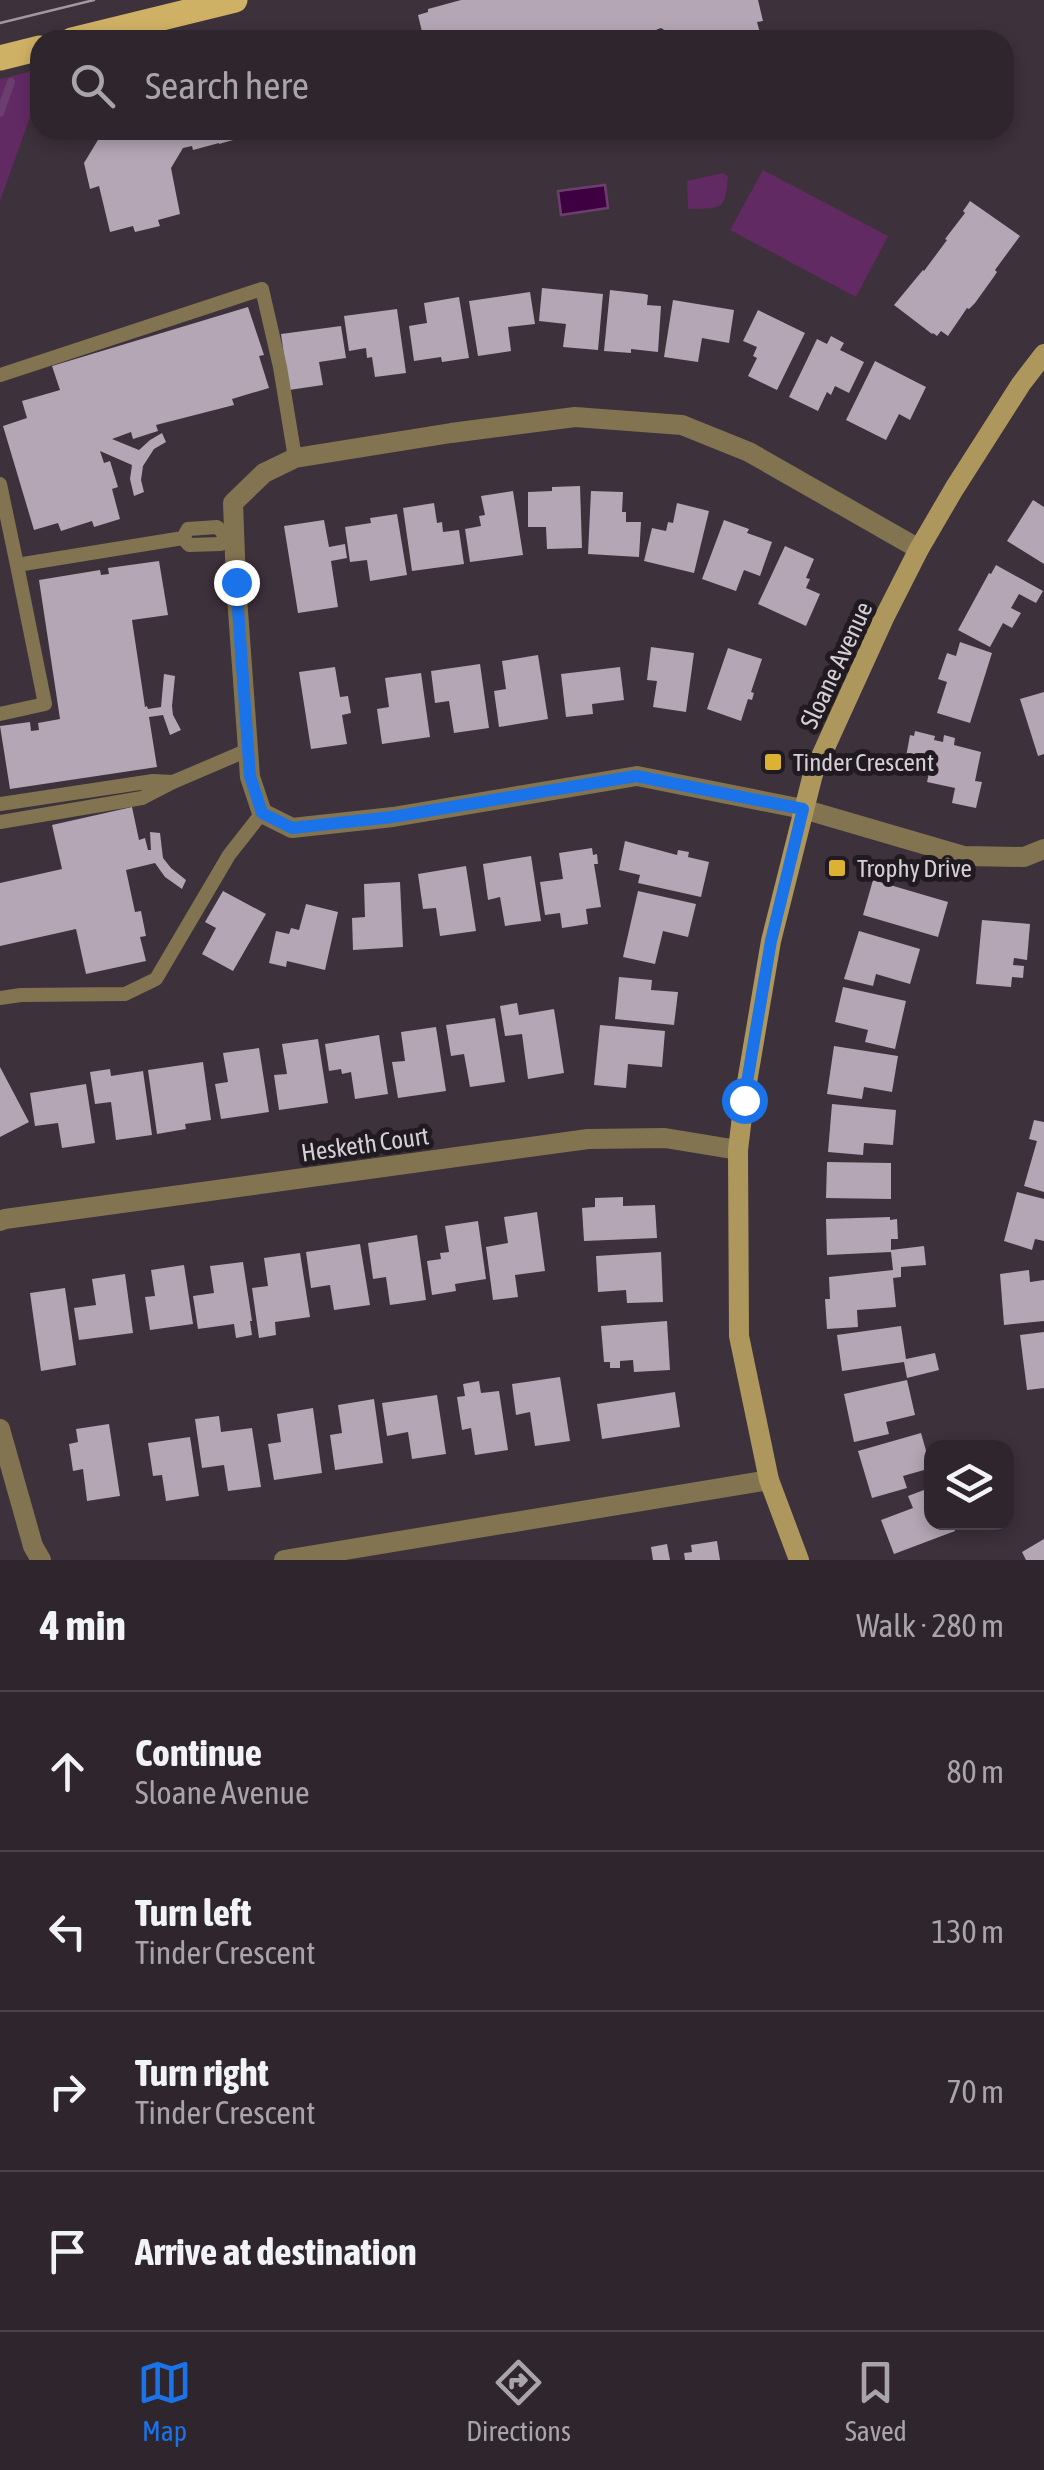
<!DOCTYPE html>
<html lang="en">
<head>
<meta charset="utf-8">
<style>
  :root { --surface:#2e252d; --page:#3a3139; --text:#f1f3f6; --muted:#a7a5aa; --line:#494249; --accent:#1a73e8 }
  body { margin:0; font-family:"Asap Condensed",sans-serif; background:var(--page); color:var(--text) }
  .controls { position:absolute; right:30px; bottom:30px; display:grid; overflow:hidden; border-radius:20px; box-shadow:0 5px 15px #0003 }
  .controls button { width:90px; height:90px; display:grid; place-items:center; padding:0; border:0; border-bottom:2px solid var(--line); background:var(--surface); color:var(--text); font:50px sans-serif }
  .stop { position:absolute; width:30px; height:30px; margin:-22px; border:8px solid #1a73e8; border-radius:50%; background:#fff }
  .stop.end { background:#1a73e8; border-color:#fff; box-shadow:0 2px 10px #0008 }
  .list { margin:0; padding:0; list-style:none }
  h2 { display:flex; justify-content:space-between; align-items:center; height:130px; margin:0; padding:0 40px; font-size:42px }
  h2 small { font-size:32px; font-weight:400; color:var(--muted) }
  .list li { display:grid; grid-template-columns:65px 1fr auto; gap:30px; align-items:center; box-sizing:border-box; height:160px; padding:0 40px; border-top:2px solid var(--line) }
  .list b { display:block; font-size:38px; white-space:nowrap }
  .list p { margin:0; font-size:32px; white-space:nowrap; color:var(--muted) }
  .list em { font-size:32px; font-style:normal; color:var(--muted) }
  .icon { flex:none; width:55px; height:55px; fill:none; stroke:currentColor; stroke-width:2; stroke-linecap:round; stroke-linejoin:round }
  .map { position:relative; flex:none; width:1044px; height:1560px; overflow:hidden }
  .search { position:absolute; background:var(--surface); box-shadow:0 5px 15px #0003; left:30px; right:30px; top:30px; height:110px; display:flex; align-items:center; gap:25px; box-sizing:border-box; padding:0 35px; border-radius:30px; color:var(--muted); font-size:38px }
  .sheet { height:770px; background:var(--surface) }
  nav { display:flex; justify-content:space-around; align-items:center; box-sizing:border-box; height:140px; border-top:2px solid var(--line); background:var(--surface); font-size:28px; color:var(--muted) }
  nav a { display:grid; justify-items:center; gap:5px }
  nav .on { color:var(--accent) }
  .map>svg:first-child { display:block }
</style>
</head>
<body>
<div class="map">
<svg width="1044" height="1560" viewBox="0 0 1044 1560">
  <rect width="100%" height="100%" fill="#3d313c"/>
  <path fill="#622a63" d="M 40,69 L 40,89 L 0,201 L 0,79 Z
    M 763,170 L 888,236 L 856,297 L 730,230 Z
    M 723,173 L 728,176 C 725,211 723,208 688,209 L 687,181 Z"/>
  <path fill="#3e0040" stroke="#6c3e6d" stroke-width="2.5" d="M 605,185 L 608,208 L 561,215 L 558,191 Z"/>
  <g fill="none" stroke-linecap="round" stroke-linejoin="round">
    <path stroke="#6c3e6d" stroke-width="8" d="M 0,113 L 11,82"/>
  </g>
  <path fill="#b4a6b4" d="M 461,0 L 758,0 L 763,21 L 757,22 L 762,40 L 681,40 L 661,28 L 630,40 L 420,40 L 419,37 L 423,36 L 418,15 L 428,12 L 428,9 Z
    M 104,130 L 264,130 L 265,131 L 219,144 L 219,143 L 193,150 L 192,146 L 183,148 L 171,168 L 180,214 L 158,220 L 160,226 L 135,232 L 133,226 L 110,232 L 99,186 L 90,189 L 84,163 Z
    M 970,201 L 1020,236 L 995,270 L 997,272 L 993,278 L 975,303 L 969,309 L 967,308 L 948,336 L 941,331 L 937,336 L 933,333 L 932,334 L 894,305 L 923,270 L 924,271 L 947,240 L 945,239 L 965,213 L 963,211 Z
    M 542,288 L 603,294 L 598,350 L 563,347 L 566,324 L 539,321 Z
    M 610,290 L 645,294 L 648,295 L 647,305 L 661,306 L 658,352 L 631,349 L 631,353 L 604,351 Z
    M 530,292 L 535,324 L 508,327 L 511,351 L 478,356 L 469,301 Z
    M 459,297 L 469,358 L 442,362 L 441,357 L 414,361 L 409,326 L 427,323 L 424,303 Z
    M 673,300 L 734,310 L 729,343 L 702,338 L 698,362 L 664,357 Z
    M 248,307 L 264,355 L 259,356 L 269,388 L 232,399 L 234,405 L 156,425 L 158,431 L 133,439 L 131,432 L 112,439 L 139,450 L 150,440 L 162,433 L 166,442 L 154,449 L 143,466 L 141,480 L 144,492 L 134,496 L 130,479 L 132,465 L 100,451 L 104,463 L 110,461 L 118,487 L 112,489 L 120,519 L 94,527 L 92,521 L 61,531 L 58,523 L 34,530 L 3,426 L 27,418 L 22,401 L 60,390 L 52,366 Z
    M 397,309 L 406,373 L 375,377 L 372,357 L 367,358 L 366,348 L 349,351 L 344,316 Z
    M 758,310 L 805,333 L 777,390 L 748,376 L 757,358 L 753,356 L 757,347 L 743,341 Z
    M 341,326 L 346,358 L 319,362 L 323,385 L 289,390 L 281,334 Z
    M 831,336 L 844,343 L 840,350 L 864,362 L 849,393 L 835,386 L 831,395 L 827,392 L 818,411 L 789,397 L 817,339 L 827,344 Z
    M 875,361 L 926,387 L 910,420 L 899,414 L 886,440 L 846,420 Z
    M 580,486 L 582,548 L 547,549 L 546,527 L 528,527 L 528,492 L 552,491 L 552,487 Z
    M 513,491 L 523,555 L 470,562 L 465,529 L 481,526 L 479,516 L 485,515 L 481,496 Z
    M 591,491 L 623,492 L 622,512 L 626,512 L 626,522 L 641,522 L 639,557 L 588,554 Z
    M 1033,500 L 1044,507 L 1044,564 L 1007,541 Z
    M 434,503 L 437,523 L 442,522 L 443,532 L 459,530 L 464,564 L 412,571 L 403,508 Z
    M 677,503 L 709,511 L 694,573 L 644,561 L 652,528 L 666,531 L 668,522 L 673,523 Z
    M 397,514 L 407,575 L 370,581 L 367,560 L 350,562 L 345,527 L 371,523 L 370,518 Z
    M 324,520 L 329,547 L 345,544 L 347,558 L 331,561 L 338,607 L 298,613 L 284,526 Z
    M 724,520 L 749,529 L 747,533 L 772,542 L 760,576 L 744,570 L 736,591 L 702,579 Z
    M 785,546 L 814,559 L 806,578 L 810,579 L 806,588 L 820,594 L 806,626 L 758,604 Z
    M 159,561 L 168,615 L 132,620 L 145,707 L 147,706 L 148,709 L 161,707 L 164,674 L 175,676 L 172,706 L 173,715 L 181,730 L 170,735 L 163,715 L 149,717 L 157,767 L 10,789 L 0,726 L 30,722 L 31,731 L 39,730 L 38,723 L 60,719 L 39,580 L 100,570 L 101,575 L 109,574 L 108,568 Z
    M 996,565 L 1043,591 L 1036,603 L 1019,594 L 1011,608 L 1021,613 L 1012,628 L 1003,623 L 990,647 L 958,630 L 989,573 L 991,574 Z
    M 960,642 L 992,653 L 970,723 L 937,713 L 947,682 L 938,679 L 947,653 L 956,656 Z
    M 651,647 L 694,653 L 686,712 L 653,707 L 657,681 L 647,680 Z
    M 728,648 L 762,659 L 751,692 L 754,693 L 752,700 L 748,699 L 741,721 L 707,709 Z
    M 538,655 L 548,719 L 499,727 L 494,691 L 506,689 L 502,661 Z
    M 480,664 L 489,728 L 454,733 L 449,701 L 435,703 L 431,671 Z
    M 335,667 L 340,697 L 348,696 L 351,713 L 342,715 L 347,744 L 311,749 L 299,672 Z
    M 620,667 L 624,700 L 592,704 L 593,714 L 566,717 L 561,674 Z
    M 421,673 L 430,737 L 382,744 L 377,709 L 389,707 L 385,678 Z
    M 1044,692 L 1044,754 L 1038,756 L 1020,699 Z
    M 915,731 L 935,736 L 934,740 L 943,742 L 944,735 L 955,738 L 954,745 L 981,752 L 975,781 L 982,782 L 976,808 L 952,803 L 955,788 L 927,782 L 929,773 L 904,768 L 910,735 L 914,736 Z
    M 132,807 L 139,840 L 145,838 L 148,850 L 151,850 L 150,832 L 160,833 L 163,858 L 171,868 L 186,880 L 182,889 L 165,877 L 155,863 L 126,870 L 135,912 L 141,911 L 146,936 L 140,937 L 146,961 L 86,974 L 76,929 L 0,946 L 0,883 L 62,869 L 52,825 Z
    M 625,841 L 677,855 L 678,850 L 689,852 L 688,857 L 709,862 L 701,897 L 638,883 L 640,875 L 619,870 Z
    M 592,848 L 593,855 L 597,854 L 598,864 L 594,864 L 601,907 L 586,909 L 588,924 L 562,928 L 560,913 L 545,915 L 540,882 L 563,879 L 559,853 Z
    M 531,856 L 541,921 L 505,926 L 500,897 L 488,900 L 483,864 Z
    M 466,866 L 476,931 L 440,936 L 436,908 L 423,909 L 418,874 Z
    M 873,880 L 948,902 L 938,937 L 863,915 Z
    M 400,882 L 403,947 L 353,950 L 352,918 L 365,917 L 364,884 Z
    M 223,891 L 266,914 L 233,971 L 202,954 L 216,928 L 205,922 Z
    M 638,891 L 696,904 L 688,937 L 663,931 L 655,964 L 623,957 Z
    M 306,904 L 338,912 L 325,970 L 287,961 L 286,967 L 269,963 L 276,931 L 289,934 L 291,928 L 299,930 Z
    M 982,920 L 1030,924 L 1027,960 L 1014,958 L 1013,965 L 1024,966 L 1023,978 L 1012,977 L 1011,987 L 976,984 Z
    M 859,931 L 920,949 L 910,984 L 876,974 L 873,986 L 844,979 Z
    M 619,977 L 652,980 L 651,990 L 678,992 L 674,1025 L 615,1019 Z
    M 843,987 L 906,1001 L 895,1049 L 865,1042 L 868,1030 L 835,1022 Z
    M 517,1003 L 519,1015 L 554,1009 L 564,1073 L 528,1079 L 522,1034 L 505,1036 L 500,1006 Z
    M 495,1018 L 505,1082 L 470,1087 L 464,1054 L 451,1056 L 446,1025 Z
    M 600,1025 L 665,1031 L 662,1067 L 628,1064 L 626,1088 L 594,1085 Z
    M 436,1027 L 446,1091 L 398,1098 L 392,1062 L 405,1061 L 401,1032 Z
    M 379,1035 L 388,1094 L 355,1099 L 351,1072 L 342,1074 L 341,1069 L 329,1071 L 325,1044 Z
    M 318,1039 L 328,1103 L 279,1110 L 274,1075 L 287,1074 L 282,1044 Z
    M 834,1046 L 898,1056 L 892,1092 L 864,1087 L 862,1099 L 827,1094 Z
    M 259,1048 L 269,1112 L 221,1119 L 215,1084 L 228,1082 L 223,1053 Z
    M 203,1062 L 211,1120 L 185,1124 L 186,1129 L 157,1134 L 148,1070 Z
    M 0,1067 L 29,1122 L 0,1137 Z
    M 110,1069 L 111,1076 L 143,1071 L 152,1135 L 116,1140 L 111,1102 L 95,1104 L 90,1072 Z
    M 86,1084 L 95,1143 L 62,1148 L 58,1123 L 35,1126 L 30,1093 Z
    M 832,1104 L 896,1110 L 893,1145 L 864,1143 L 863,1155 L 828,1152 Z
    M 1034,1120 L 1044,1122 L 1044,1192 L 1024,1186 L 1037,1141 L 1029,1139 Z
    M 827,1162 L 891,1163 L 891,1199 L 826,1198 Z
    M 1017,1192 L 1044,1199 L 1044,1241 L 1035,1239 L 1032,1250 L 1004,1241 Z
    M 623,1197 L 623,1206 L 655,1205 L 657,1238 L 584,1241 L 582,1208 L 595,1207 L 595,1198 Z
    M 537,1212 L 545,1271 L 515,1275 L 518,1297 L 493,1300 L 486,1247 L 508,1243 L 504,1217 Z
    M 890,1217 L 890,1220 L 897,1219 L 898,1239 L 891,1239 L 891,1250 L 924,1246 L 926,1265 L 901,1267 L 901,1277 L 893,1278 L 896,1307 L 857,1310 L 858,1327 L 827,1329 L 825,1299 L 830,1299 L 829,1277 L 893,1270 L 891,1252 L 827,1255 L 826,1219 Z
    M 478,1221 L 486,1279 L 455,1284 L 456,1291 L 432,1295 L 427,1261 L 441,1259 L 440,1253 L 449,1252 L 445,1226 Z
    M 417,1235 L 426,1300 L 390,1305 L 386,1277 L 373,1279 L 368,1243 Z
    M 360,1244 L 370,1305 L 334,1310 L 330,1285 L 311,1288 L 306,1252 Z
    M 661,1252 L 663,1302 L 627,1303 L 626,1290 L 598,1292 L 596,1256 Z
    M 300,1253 L 310,1317 L 275,1322 L 276,1335 L 259,1338 L 252,1288 L 268,1286 L 264,1258 Z
    M 243,1262 L 252,1321 L 250,1321 L 252,1335 L 236,1338 L 234,1324 L 198,1329 L 193,1296 L 214,1293 L 210,1266 Z
    M 184,1265 L 193,1324 L 150,1330 L 145,1297 L 155,1296 L 151,1270 Z
    M 1029,1270 L 1030,1282 L 1044,1280 L 1044,1321 L 1004,1325 L 1000,1274 Z
    M 125,1274 L 133,1333 L 79,1340 L 74,1308 L 96,1305 L 92,1279 Z
    M 65,1288 L 76,1365 L 41,1371 L 30,1293 Z
    M 667,1321 L 670,1370 L 634,1372 L 633,1360 L 620,1361 L 620,1368 L 610,1368 L 610,1362 L 604,1362 L 601,1326 Z
    M 901,1326 L 906,1359 L 935,1353 L 939,1370 L 907,1378 L 904,1362 L 842,1371 L 837,1335 Z
    M 1044,1332 L 1044,1388 L 1027,1390 L 1020,1335 Z
    M 560,1377 L 570,1441 L 535,1446 L 530,1412 L 516,1415 L 512,1384 Z
    M 907,1380 L 915,1415 L 886,1422 L 889,1434 L 854,1442 L 844,1394 Z
    M 479,1381 L 481,1393 L 499,1391 L 508,1450 L 475,1455 L 471,1428 L 462,1430 L 457,1397 L 465,1396 L 463,1384 Z
    M 675,1392 L 680,1427 L 602,1439 L 597,1404 Z
    M 437,1395 L 446,1454 L 412,1459 L 408,1432 L 387,1436 L 382,1403 Z
    M 374,1399 L 383,1463 L 335,1470 L 330,1435 L 342,1433 L 338,1405 Z
    M 313,1408 L 322,1473 L 274,1480 L 268,1444 L 281,1442 L 277,1414 Z
    M 219,1416 L 221,1432 L 252,1428 L 261,1487 L 228,1491 L 224,1465 L 202,1468 L 195,1419 Z
    M 109,1424 L 120,1496 L 87,1501 L 83,1469 L 73,1471 L 69,1444 L 78,1442 L 76,1429 Z
    M 921,1433 L 931,1468 L 903,1476 L 907,1488 L 872,1498 L 858,1451 Z
    M 190,1437 L 199,1496 L 166,1501 L 162,1475 L 153,1476 L 148,1443 Z
    M 932,1487 L 932,1522 L 952,1522 L 955,1531 L 894,1554 L 881,1520 L 913,1508 L 908,1496 Z
    M 1044,1539 L 1044,1560 L 1026,1560 L 1022,1552 Z
    M 717,1541 L 720,1560 L 685,1560 L 684,1553 L 692,1552 L 691,1545 Z
    M 667,1544 L 670,1560 L 653,1560 L 651,1547 Z"/>
  <g fill="none" stroke-linecap="round" stroke-linejoin="round">
    <path stroke="#827451" stroke-width="14" d="M 342,131 L 346,130
      M 0,375 L 262,289 L 280,367 L 295,458
      M 0,484 L 17,565 L 183,538
      M 225,534 L 221,544 L 189,545 L 183,538 L 188,529 L 217,527 L 225,534 L 234,533
      M 0,714 L 45,704 L 17,565
      M 0,804 L 153,781 L 173,782 L 248,750
      M 0,822 L 142,798 L 173,782
      M 0,998 L 21,995 L 125,994 L 156,979 L 229,855 L 262,813"/>
    <path stroke="#827451" stroke-width="20" d="M 919,549 L 749,452 L 682,425 L 575,417 L 451,433 L 295,458 L 264,473 L 233,503 L 236,583 L 250,777 L 262,813 L 292,828 L 393,817 L 637,776 L 803,809 L 964,856 L 1024,857 L 1044,849
      M 0,1221 L 5,1219 L 588,1139 L 665,1138 L 738,1150
      M 0,1429 L 33,1546 L 41,1560
      M 284,1560 L 769,1480"/>
    <path stroke="#ad975d" stroke-width="20" d="M 799,1560 L 769,1480 L 739,1336 L 738,1150 L 744,1100 L 771,941 L 813,774 L 884,618 L 919,549 L 954,489 L 1021,384 L 1044,354"/>
    <path stroke="#cfb165" stroke-width="25" d="M 72,40 L 235,0
      M 0,58 L 40,48"/>
    <path stroke="#a298a1" stroke-width="2.5" d="M 0,23 L 94,0"/>
  </g>
  <g fill="none" stroke-linecap="round" stroke-linejoin="round">
    <path stroke="#1a73e8" stroke-width="12" d="M 236,582 L 250,776 L 262,813 L 292,828 L 392,817 L 636,776 L 803,809 L 771,941 L 744,1100"/>
  </g>
  <g fill="#ddb233" stroke="#201b20" stroke-width="4">
    <rect x="763" y="752" width="20" height="20" rx="5"/>
    <rect x="827" y="858" width="20" height="20" rx="5"/>
  </g>
  <g text-anchor="middle" stroke-width="10" stroke-linejoin="round" paint-order="stroke">
    <g font-size="25" fill="#d7cfd6" stroke="#201b20">
      <text transform="translate(836 665) rotate(-65)" y="9">Sloane Avenue</text>
      <text transform="translate(365 1144) rotate(-8)" y="9">Hesketh Court</text>
    </g>
    <g font-size="25" fill="#d7cfd6" stroke="#201b20" text-anchor="start">
      <text x="793" y="771">Tinder Crescent</text>
      <text x="857" y="877">Trophy Drive</text>
    </g>
  </g>
</svg>
<div class="controls">
<button><svg class="icon" aria-label="layers" viewBox="0 0 24 24"><path d="M12 4l9 5-9 5-9-5zM3 14l9 5 9-5"/></svg></button>
</div>
<div class="stop" style="left:744px;top:1100px"></div>
<div class="stop end" style="left:236px;top:582px"></div>
<div class="search"><svg class="icon" aria-label="search" viewBox="0 0 24 24"><circle cx="10" cy="10" r="6"/><path d="M15 15l6 6"/></svg>Search here</div>
</div>
<section class="sheet">
<h2>4 min<small>Walk · 280 m</small></h2>
<ul class="list">
<li><svg class="icon" aria-label="ahead" viewBox="0 0 24 24"><path d="M12 20V5M6 11l6-6 6 6"/></svg><div><b>Continue</b><p>Sloane Avenue</p></div><em>80 m</em></li>
<li><svg class="icon" aria-label="left" viewBox="0 0 24 24"><path d="M17 20v-9H6M10 6l-5 5 5 5"/></svg><div><b>Turn left</b><p>Tinder Crescent</p></div><em>130 m</em></li>
<li><svg class="icon" aria-label="right" viewBox="0 0 24 24"><path d="M7 20v-9h11M14 6l5 5-5 5"/></svg><div><b>Turn right</b><p>Tinder Crescent</p></div><em>70 m</em></li>
<li><svg class="icon" aria-label="arrive" viewBox="0 0 24 24"><path d="M6 21V4h12l-3 4 3 4H6"/></svg><div><b>Arrive at destination</b></div></li>
</ul>
</section>
<nav>
<a class="on"><svg class="icon" aria-label="map" viewBox="0 0 24 24"><path d="M3 6l6-2 6 2 6-2v14l-6 2-6-2-6 2zM9 4v14M15 6v14"/></svg>Map</a>
<a><svg class="icon" aria-label="directions" viewBox="0 0 24 24"><path d="M12 3l9 9-9 9-9-9zM9 14v-3h6M13 9l2 2-2 2"/></svg>Directions</a>
<a><svg class="icon" aria-label="saved" viewBox="0 0 24 24"><path d="M7 4h10v16l-5-4-5 4z"/></svg>Saved</a>
</nav>
</body>
</html>
